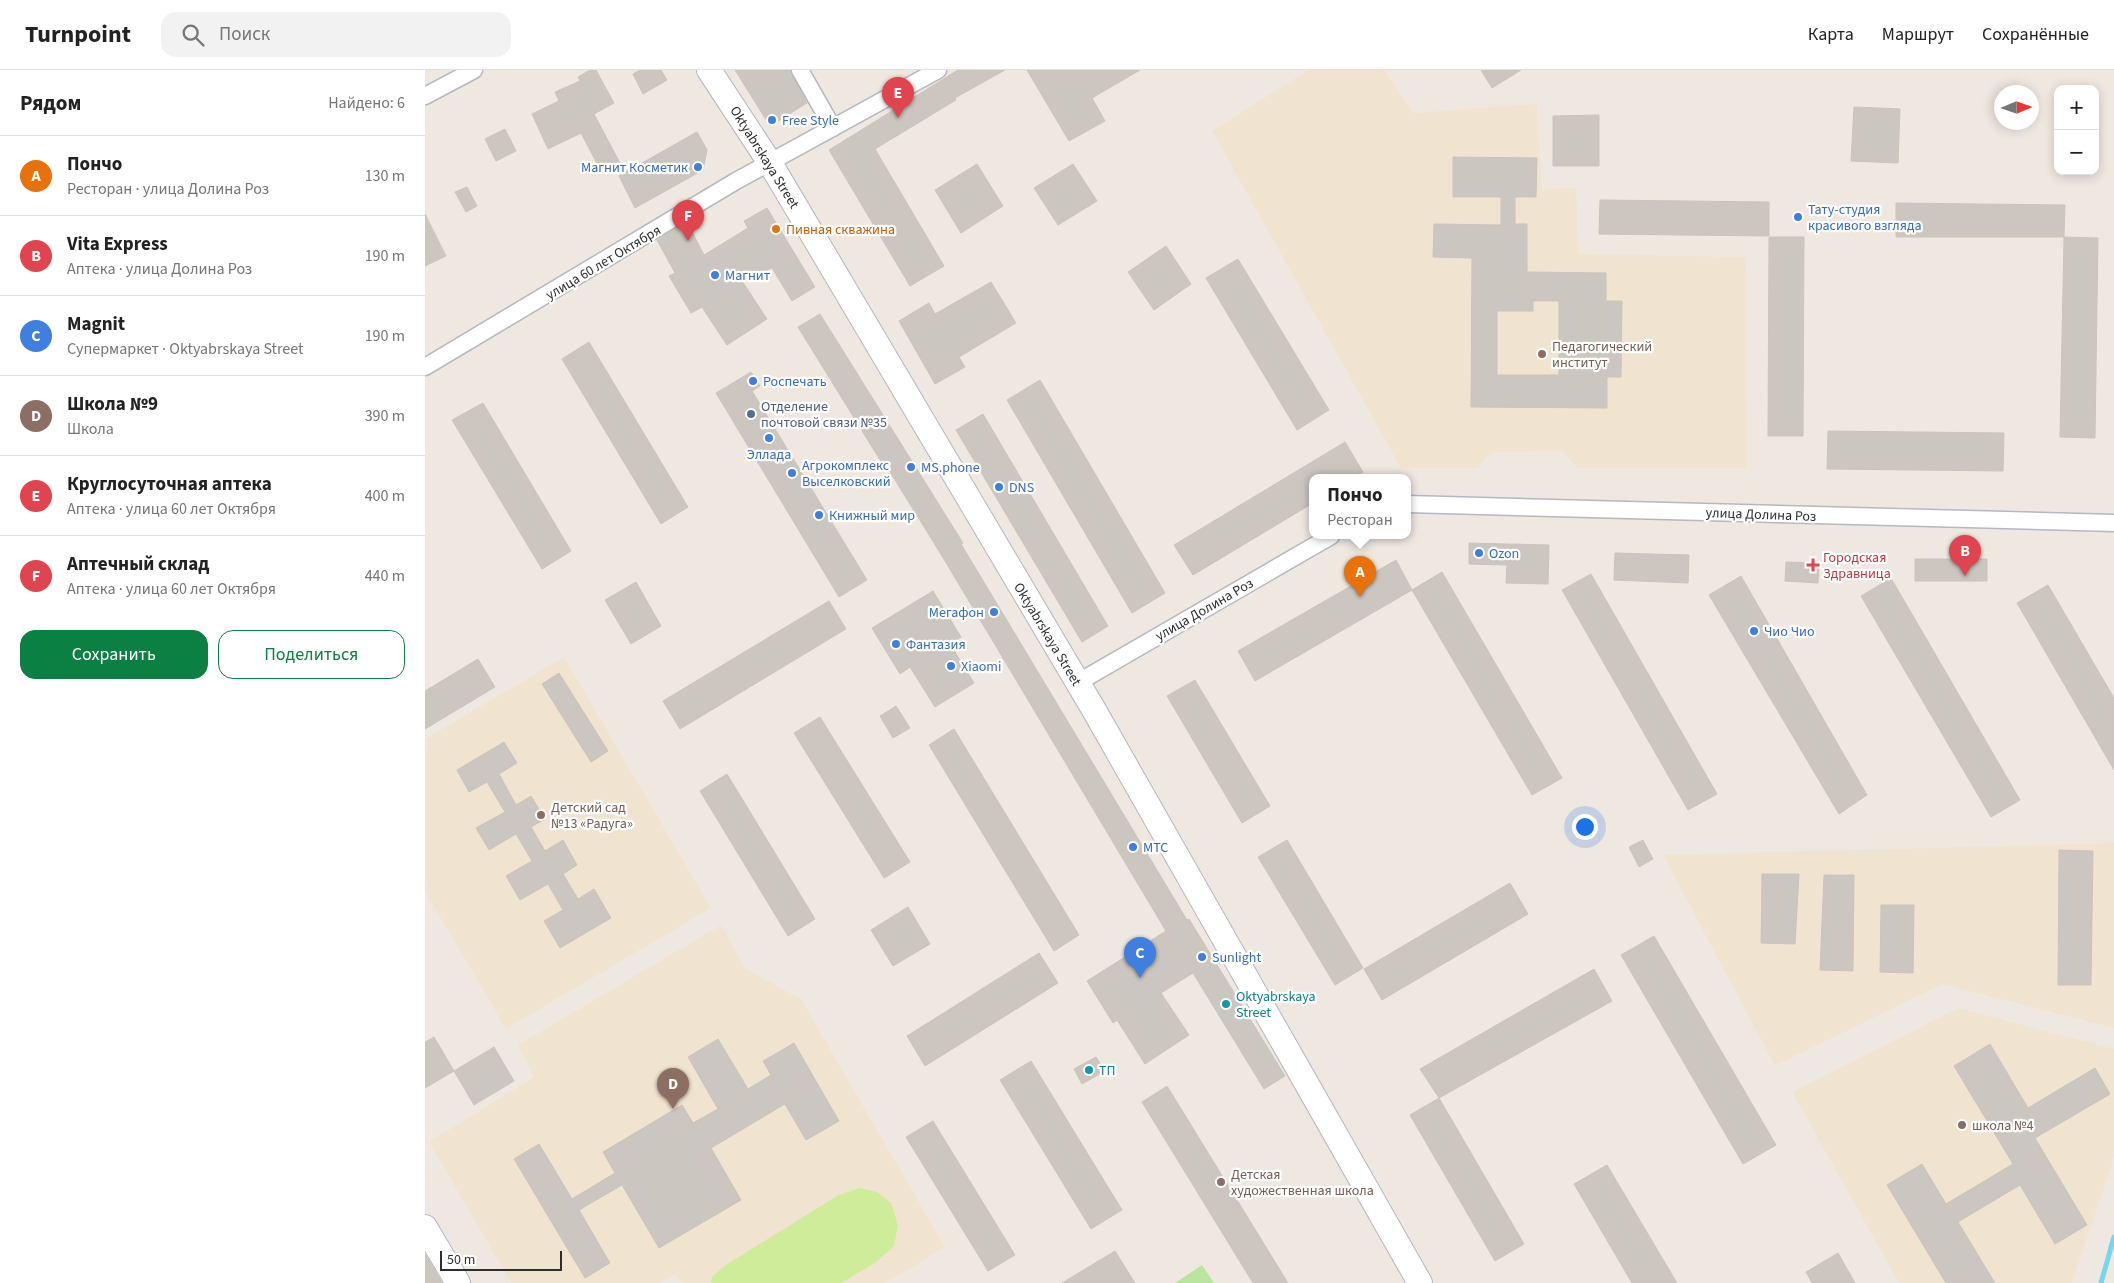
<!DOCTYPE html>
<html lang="ru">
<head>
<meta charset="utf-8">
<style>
  :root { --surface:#fff; --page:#f2f2f2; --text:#222; --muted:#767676; --line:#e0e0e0; --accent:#0b8043 }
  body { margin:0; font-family:"Source Sans 3",sans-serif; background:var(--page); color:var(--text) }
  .controls { position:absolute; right:15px; top:15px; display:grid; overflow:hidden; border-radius:10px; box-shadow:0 2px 12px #0003 }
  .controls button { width:45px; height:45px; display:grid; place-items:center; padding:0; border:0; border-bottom:1px solid var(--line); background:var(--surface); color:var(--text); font:25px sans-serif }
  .compass { position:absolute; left:1569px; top:15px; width:45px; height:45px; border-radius:50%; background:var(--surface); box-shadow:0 2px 12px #0003; rotate:88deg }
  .scale { position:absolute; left:15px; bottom:12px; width:122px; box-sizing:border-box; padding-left:5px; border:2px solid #2e2e2e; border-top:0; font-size:14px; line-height:18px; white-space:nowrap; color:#2e2e2e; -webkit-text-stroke:4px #fff; paint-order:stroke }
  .you { position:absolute; left:1159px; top:756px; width:18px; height:18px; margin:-12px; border:4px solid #fff; border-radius:50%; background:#1a73e8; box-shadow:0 0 0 8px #1a73e833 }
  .badge { display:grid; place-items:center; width:32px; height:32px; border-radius:50%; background:var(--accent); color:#fff; font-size:16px; font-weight:700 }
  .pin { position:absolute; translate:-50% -41px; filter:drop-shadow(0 1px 2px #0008) }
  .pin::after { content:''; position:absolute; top:26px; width:18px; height:15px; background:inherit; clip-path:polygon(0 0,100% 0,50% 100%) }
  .popup { position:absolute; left:884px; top:404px; width:102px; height:65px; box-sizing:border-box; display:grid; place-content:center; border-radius:10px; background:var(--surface); filter:drop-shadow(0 1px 4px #0005); font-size:16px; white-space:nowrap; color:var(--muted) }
  .popup b { font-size:19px; color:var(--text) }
  .popup::after { content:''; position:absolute; left:50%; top:100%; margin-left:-10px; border:10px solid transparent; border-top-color:var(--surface) }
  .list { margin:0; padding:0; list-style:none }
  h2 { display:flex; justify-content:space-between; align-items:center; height:65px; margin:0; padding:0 20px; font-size:21px }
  h2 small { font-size:16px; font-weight:400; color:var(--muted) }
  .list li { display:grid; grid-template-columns:32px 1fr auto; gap:15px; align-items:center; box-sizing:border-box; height:80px; padding:0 20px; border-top:1px solid var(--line) }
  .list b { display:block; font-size:19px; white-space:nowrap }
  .list p { margin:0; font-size:16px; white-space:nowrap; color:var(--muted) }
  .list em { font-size:16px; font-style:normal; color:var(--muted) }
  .actions { display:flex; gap:10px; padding:15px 20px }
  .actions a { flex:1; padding:11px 0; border:1px solid var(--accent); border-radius:15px; text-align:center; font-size:18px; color:var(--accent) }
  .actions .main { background:var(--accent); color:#fff }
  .icon { flex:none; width:28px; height:28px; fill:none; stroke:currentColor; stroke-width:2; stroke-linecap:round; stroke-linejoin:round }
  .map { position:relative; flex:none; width:1689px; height:1213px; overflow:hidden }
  header { display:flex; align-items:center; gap:30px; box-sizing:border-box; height:70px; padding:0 25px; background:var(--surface); border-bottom:1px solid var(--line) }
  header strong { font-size:24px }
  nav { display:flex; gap:28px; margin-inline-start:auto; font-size:18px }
  .search { width:350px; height:45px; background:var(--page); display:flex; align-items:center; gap:12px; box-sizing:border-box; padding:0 18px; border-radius:15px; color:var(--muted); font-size:19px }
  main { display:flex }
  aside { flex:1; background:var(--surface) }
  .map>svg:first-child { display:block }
</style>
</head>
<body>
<header>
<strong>Turnpoint</strong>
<div class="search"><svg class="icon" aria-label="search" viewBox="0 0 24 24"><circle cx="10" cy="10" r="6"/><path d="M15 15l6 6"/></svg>Поиск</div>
<nav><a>Карта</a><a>Маршрут</a><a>Сохранённые</a></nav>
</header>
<main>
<aside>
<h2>Рядом<small>Найдено: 6</small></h2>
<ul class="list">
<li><span class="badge" style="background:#e8710a">A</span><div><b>Пончо</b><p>Ресторан · улица Долина Роз</p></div><em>130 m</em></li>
<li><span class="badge" style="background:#e0444e">B</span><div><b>Vita Express</b><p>Аптека · улица Долина Роз</p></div><em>190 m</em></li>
<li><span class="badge" style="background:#3f7fe0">C</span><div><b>Magnit</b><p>Супермаркет · Oktyabrskaya Street</p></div><em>190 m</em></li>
<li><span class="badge" style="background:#8d6e63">D</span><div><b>Школа №9</b><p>Школа</p></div><em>390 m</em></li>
<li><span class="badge" style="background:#e0444e">E</span><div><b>Круглосуточная аптека</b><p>Аптека · улица 60 лет Октября</p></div><em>400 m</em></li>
<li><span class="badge" style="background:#e0444e">F</span><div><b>Аптечный склад</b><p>Аптека · улица 60 лет Октября</p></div><em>440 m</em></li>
</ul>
<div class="actions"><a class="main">Сохранить</a><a>Поделиться</a></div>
</aside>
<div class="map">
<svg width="1689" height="1213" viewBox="0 0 1689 1213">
  <rect width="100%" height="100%" fill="#efe8e1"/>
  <path fill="#f0e4d1" d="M 883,0 L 959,0 L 989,43 L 1112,34 L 1117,119 L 1151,118 L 1154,184 L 1321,187 L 1322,398 L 1152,398 L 1137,381 L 1067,382 L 1052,398 L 976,398 L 787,61 Z
    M 139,587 L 286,838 L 81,959 L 0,821 L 0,669 Z
    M 1689,773 L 1689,958 L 1517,914 L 1350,996 L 1238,785 Z
    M 296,855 L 321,899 L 376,929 L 520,1177 L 461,1213 L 256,1213 L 250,1204 L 235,1213 L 86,1213 L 4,1072 L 109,1007 L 93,975 Z
    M 1533,938 L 1689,979 L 1689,1088 L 1647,1213 L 1474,1213 L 1367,1022 Z"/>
  <path fill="#bae59e" d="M 777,1195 L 789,1213 L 750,1213 Z"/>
  <path fill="#ceec9a" d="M 434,1118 L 452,1122 L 466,1133 L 473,1155 L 469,1176 L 450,1193 L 416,1213 L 286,1213 L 287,1207 L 299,1196 L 412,1126 Z"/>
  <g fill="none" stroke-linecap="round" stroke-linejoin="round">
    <path stroke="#75d6f0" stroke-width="5" d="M 1676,1213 L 1689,1167"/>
  </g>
  <path fill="#cbc6bf" stroke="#cbc4ba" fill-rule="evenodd" d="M 165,0 L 171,0 L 189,33 L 169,44 L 195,93 L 177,103 L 156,63 L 123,79 L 107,44 L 134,31 L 130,22 L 155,11 L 153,7 Z
    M 215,0 L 236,0 L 242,10 L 218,24 L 208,4 Z
    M 310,0 L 365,0 L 382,33 L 345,56 Z
    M 533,0 L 580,0 L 530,28 L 531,30 L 450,79 L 519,196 L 485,216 L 404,80 Z
    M 602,0 L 715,0 L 667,28 L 680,51 L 644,71 Z
    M 1056,0 L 1096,0 L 1067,18 Z
    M 1429,37 L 1475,39 L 1473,93 L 1426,91 Z
    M 1174,45 L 1174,96 L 1128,96 L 1128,46 Z
    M 80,59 L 91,81 L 71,91 L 60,69 Z
    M 272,62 L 282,80 L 278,100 L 210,138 L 194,106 Z
    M 1028,87 L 1112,88 L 1111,127 L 1090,127 L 1090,154 L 1102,154 L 1102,202 L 1181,203 L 1181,231 L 1197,231 L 1196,307 L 1182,307 L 1182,338 L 1046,337 L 1047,188 L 1008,187 L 1009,154 L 1076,155 L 1076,127 L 1028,127 ZM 1108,231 L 1134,231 L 1134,305 L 1072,305 L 1072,241 L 1108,241 Z
    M 552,94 L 578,136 L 536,163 L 510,120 Z
    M 648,94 L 672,131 L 633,155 L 609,118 Z
    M 42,117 L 52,136 L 41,142 L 30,122 Z
    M 1175,130 L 1344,132 L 1344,166 L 1174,164 Z
    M 1471,133 L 1640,135 L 1639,167 L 1471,167 Z
    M 342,138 L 390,217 L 367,231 L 347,198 L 317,211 L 342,249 L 302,275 L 277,237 L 266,243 L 244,206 L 250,203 L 232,170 L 262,152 L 279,185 L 323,158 L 319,151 Z
    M 0,144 L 21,186 L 0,196 Z
    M 1344,167 L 1379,167 L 1378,366 L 1343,366 Z
    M 1639,167 L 1673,168 L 1670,368 L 1635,367 Z
    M 741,176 L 766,214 L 729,240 L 703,202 Z
    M 813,189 L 904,340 L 872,360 L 781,208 Z
    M 566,212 L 591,253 L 534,287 L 540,297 L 510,314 L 474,251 L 504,233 L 510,244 Z
    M 395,244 L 538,473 L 536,474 L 762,850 L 764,849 L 860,1006 L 839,1019 L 768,903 L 736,923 L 764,965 L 720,994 L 692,950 L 688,953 L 662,911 L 741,861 L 517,486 L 462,397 L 460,398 L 373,257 Z
    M 164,272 L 263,437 L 236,454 L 137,289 Z
    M 326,302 L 335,316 L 327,321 L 442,510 L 414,527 L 291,323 Z
    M 615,310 L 740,523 L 707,543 L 582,330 Z
    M 58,333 L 146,481 L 117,499 L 27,350 Z
    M 558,344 L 683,556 L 657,572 L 531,360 Z
    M 1403,361 L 1579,363 L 1578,401 L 1402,399 Z
    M 920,372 L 938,402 L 928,408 L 888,408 L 888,433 L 768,505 L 749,475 Z
    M 1044,473 L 1124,475 L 1123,514 L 1081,513 L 1082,495 L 1044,494 Z
    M 1190,483 L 1264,485 L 1263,513 L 1189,510 Z
    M 1490,489 L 1562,489 L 1562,511 L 1490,511 Z
    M 971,490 L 987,520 L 830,611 L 813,581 Z
    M 1361,492 L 1394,493 L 1393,513 L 1360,511 Z
    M 1017,502 L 1137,708 L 1107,725 L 987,520 Z
    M 1166,504 L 1292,724 L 1263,740 L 1137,520 Z
    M 1316,506 L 1442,725 L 1414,744 L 1284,525 Z
    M 1466,508 L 1595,730 L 1566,747 L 1436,526 Z
    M 211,512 L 236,556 L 206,574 L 180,530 Z
    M 1623,515 L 1689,628 L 1689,700 L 1592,533 Z
    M 508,521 L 536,567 L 525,574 L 549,613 L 510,637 L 485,597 L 475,604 L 447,558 Z
    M 404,531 L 421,559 L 255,659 L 238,631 Z
    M 53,589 L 70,617 L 0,659 L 0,621 Z
    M 134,603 L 183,681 L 166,692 L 117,614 Z
    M 770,610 L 845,736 L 817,753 L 742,626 Z
    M 471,636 L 485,658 L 468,668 L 455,646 Z
    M 395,647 L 485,792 L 459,808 L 369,663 Z
    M 529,659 L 654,865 L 629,881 L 504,675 Z
    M 79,672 L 92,693 L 74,704 L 91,735 L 106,726 L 120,749 L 106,757 L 120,781 L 138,770 L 152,795 L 138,804 L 153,829 L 169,819 L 186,848 L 135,878 L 119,851 L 138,840 L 123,814 L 95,830 L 81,806 L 107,791 L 91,764 L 64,780 L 51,758 L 80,742 L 62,712 L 44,722 L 32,700 Z
    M 302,704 L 390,849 L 363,866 L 275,721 Z
    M 862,770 L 938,898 L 910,915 L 833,787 Z
    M 1218,770 L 1228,789 L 1214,797 L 1204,777 Z
    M 1634,780 L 1668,781 L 1666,915 L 1633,915 Z
    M 1337,804 L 1374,804 L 1370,874 L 1336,873 Z
    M 1399,805 L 1429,805 L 1428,901 L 1395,900 Z
    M 1085,813 L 1103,844 L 957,930 L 939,899 Z
    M 1456,835 L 1489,835 L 1488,903 L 1455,902 Z
    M 483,837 L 505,874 L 468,896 L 446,860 Z
    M 1229,866 L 1351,1075 L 1318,1094 L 1196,885 Z
    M 614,883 L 633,913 L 500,996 L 482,966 Z
    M 1169,899 L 1187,931 L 1014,1028 L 995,999 Z
    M 9,967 L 29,1001 L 0,1018 L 0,972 Z
    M 293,969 L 323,1019 L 346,1005 L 338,991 L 369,973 L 414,1051 L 381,1070 L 360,1034 L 286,1078 L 316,1130 L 234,1178 L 197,1115 L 154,1140 L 185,1193 L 160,1208 L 89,1089 L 114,1074 L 147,1129 L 190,1103 L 178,1082 L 257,1035 L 268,1053 L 293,1039 L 263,987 Z
    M 1565,974 L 1603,1038 L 1670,998 L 1685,1024 L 1610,1068 L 1662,1155 L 1630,1174 L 1595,1115 L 1533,1152 L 1570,1213 L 1521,1213 L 1462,1115 L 1497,1094 L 1521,1134 L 1588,1094 L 1529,996 Z
    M 69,977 L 89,1011 L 49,1035 L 29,1001 Z
    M 671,987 L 680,1001 L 657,1014 L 649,999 Z
    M 606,991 L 697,1140 L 666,1159 L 575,1010 Z
    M 742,1016 L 863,1213 L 828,1213 L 717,1032 Z
    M 1014,1028 L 1099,1174 L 1070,1191 L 985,1045 Z
    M 508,1051 L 590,1185 L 563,1201 L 481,1067 Z
    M 1182,1095 L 1252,1213 L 1207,1213 L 1149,1114 Z
    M 690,1181 L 710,1213 L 637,1213 Z
    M 1413,1183 L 1430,1213 L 1387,1213 L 1381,1202 Z
    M 0,1184 L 10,1201 L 17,1213 L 0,1213 Z"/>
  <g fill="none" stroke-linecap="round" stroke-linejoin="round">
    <defs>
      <path id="street" d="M 375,0 L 408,58
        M 0,26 L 49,0
        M 0,297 L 311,111 L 513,0
        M 982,434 L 1689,453
        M 652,613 L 906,466"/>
      <path id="secondary" d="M 284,0 L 345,93 L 669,640 L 995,1213
        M 0,1157 L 33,1213"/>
    </defs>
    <use href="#street" stroke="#b4b8c1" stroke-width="19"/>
    <use href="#secondary" stroke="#b4b8c1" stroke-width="26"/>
    <use href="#street" stroke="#fff" stroke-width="16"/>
    <use href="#secondary" stroke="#fff" stroke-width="24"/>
  </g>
  <g fill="#3f7fe0" stroke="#fff" stroke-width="2">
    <circle cx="347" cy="50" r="5"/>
    <circle cx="273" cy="97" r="5"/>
    <circle cx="1373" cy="147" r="5"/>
    <circle cx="290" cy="205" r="5"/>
    <circle cx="328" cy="311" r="5"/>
    <circle cx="344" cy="368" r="5"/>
    <circle cx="486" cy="397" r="5"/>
    <circle cx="367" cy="403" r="5"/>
    <circle cx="574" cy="417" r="5"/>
    <circle cx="394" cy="445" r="5"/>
    <circle cx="1054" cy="483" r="5"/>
    <circle cx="569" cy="542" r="5"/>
    <circle cx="1329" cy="561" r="5"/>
    <circle cx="471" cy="574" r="5"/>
    <circle cx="526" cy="596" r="5"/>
    <circle cx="708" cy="777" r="5"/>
    <circle cx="777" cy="887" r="5"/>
  </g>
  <circle fill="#e8710a" stroke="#fff" stroke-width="2" cx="351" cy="159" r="5"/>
  <g fill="#8d6e63" stroke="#fff" stroke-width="2">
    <circle cx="1117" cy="284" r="5"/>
    <circle cx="116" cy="745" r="5"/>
    <circle cx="1537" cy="1055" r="5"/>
    <circle cx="796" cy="1112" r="5"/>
  </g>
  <circle fill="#5c6f8a" stroke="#fff" stroke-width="2" cx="326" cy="344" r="5"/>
  <path fill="#e0444e" stroke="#fff" stroke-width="2" d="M1385.5 487.5h5v5h5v5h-5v5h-5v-5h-5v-5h5z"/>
  <g fill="#0f9aa8" stroke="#fff" stroke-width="2">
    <circle cx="801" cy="934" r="5"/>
    <circle cx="664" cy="1000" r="5"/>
  </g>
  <g text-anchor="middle" stroke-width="4.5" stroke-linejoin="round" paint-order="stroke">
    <g font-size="14" fill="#366cbe" stroke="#fff" text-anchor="start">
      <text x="357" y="55">Free Style</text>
      <text x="263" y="102" text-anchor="end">Магнит Косметик</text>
      <text x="1383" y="144">Тату-студия<tspan x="1383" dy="16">красивого взгляда</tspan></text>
      <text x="300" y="210">Магнит</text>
      <text x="338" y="316">Роспечать</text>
      <text x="344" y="389" text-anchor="middle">Эллада</text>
      <text x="377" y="400">Агрокомплекс<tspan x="377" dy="16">Выселковский</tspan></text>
      <text x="496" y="402">MS.phone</text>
      <text x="584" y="422">DNS</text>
      <text x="404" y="450">Книжный мир</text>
      <text x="1064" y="488">Ozon</text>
      <text x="559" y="547" text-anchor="end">Мегафон</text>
      <text x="1339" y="566">Чио Чио</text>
      <text x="481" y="579">Фантазия</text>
      <text x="536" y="601">Xiaomi</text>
      <text x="718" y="782">МТС</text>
      <text x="787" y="892">Sunlight</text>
    </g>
    <g font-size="14" fill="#2e2e2e" stroke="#fff">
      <text transform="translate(340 87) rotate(58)" y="5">Oktyabrskaya Street</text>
      <text transform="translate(178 192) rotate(-31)" y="5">улица 60 лет Октября</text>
      <text transform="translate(1336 444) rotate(2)" y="5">улица Долина Роз</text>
      <text transform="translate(779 539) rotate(-30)" y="5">улица Долина Роз</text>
      <text transform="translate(623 564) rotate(59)" y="5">Oktyabrskaya Street</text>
    </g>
    <g font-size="14" fill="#c56008" stroke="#fff" text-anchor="start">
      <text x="361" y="164">Пивная скважина</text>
    </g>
    <g font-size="14" fill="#785e54" stroke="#fff" text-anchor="start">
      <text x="1127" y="281">Педагогический<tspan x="1127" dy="16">институт</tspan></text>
      <text x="126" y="742">Детский сад<tspan x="126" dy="16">№13 «Радуга»</tspan></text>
      <text x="1547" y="1060">школа №4</text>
      <text x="806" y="1109">Детская<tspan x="806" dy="16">художественная школа</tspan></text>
    </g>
    <g font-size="14" fill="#4e5e75" stroke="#fff" text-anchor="start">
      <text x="336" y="341">Отделение<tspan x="336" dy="16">почтовой связи №35</tspan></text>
    </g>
    <g font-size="14" fill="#be3a42" stroke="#fff" text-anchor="start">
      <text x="1398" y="492">Городская<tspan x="1398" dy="16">Здравница</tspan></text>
    </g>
    <g font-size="14" fill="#0d838f" stroke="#fff" text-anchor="start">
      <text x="811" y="931">Oktyabrskaya<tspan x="811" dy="16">Street</tspan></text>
      <text x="674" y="1005">ТП</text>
    </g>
  </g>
</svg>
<div class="controls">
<button>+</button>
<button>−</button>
</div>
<svg class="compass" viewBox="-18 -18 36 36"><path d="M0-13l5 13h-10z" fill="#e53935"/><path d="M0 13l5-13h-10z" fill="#767676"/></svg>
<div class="scale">50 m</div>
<div class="you"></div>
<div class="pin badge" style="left:935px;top:527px;background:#e8710a">A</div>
<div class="popup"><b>Пончо</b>Ресторан</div>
<div class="pin badge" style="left:1540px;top:506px;background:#e0444e">B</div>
<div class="pin badge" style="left:715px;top:908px;background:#3f7fe0">C</div>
<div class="pin badge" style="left:248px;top:1039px;background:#8d6e63">D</div>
<div class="pin badge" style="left:473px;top:48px;background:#e0444e">E</div>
<div class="pin badge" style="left:263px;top:171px;background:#e0444e">F</div>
</div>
</main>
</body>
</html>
